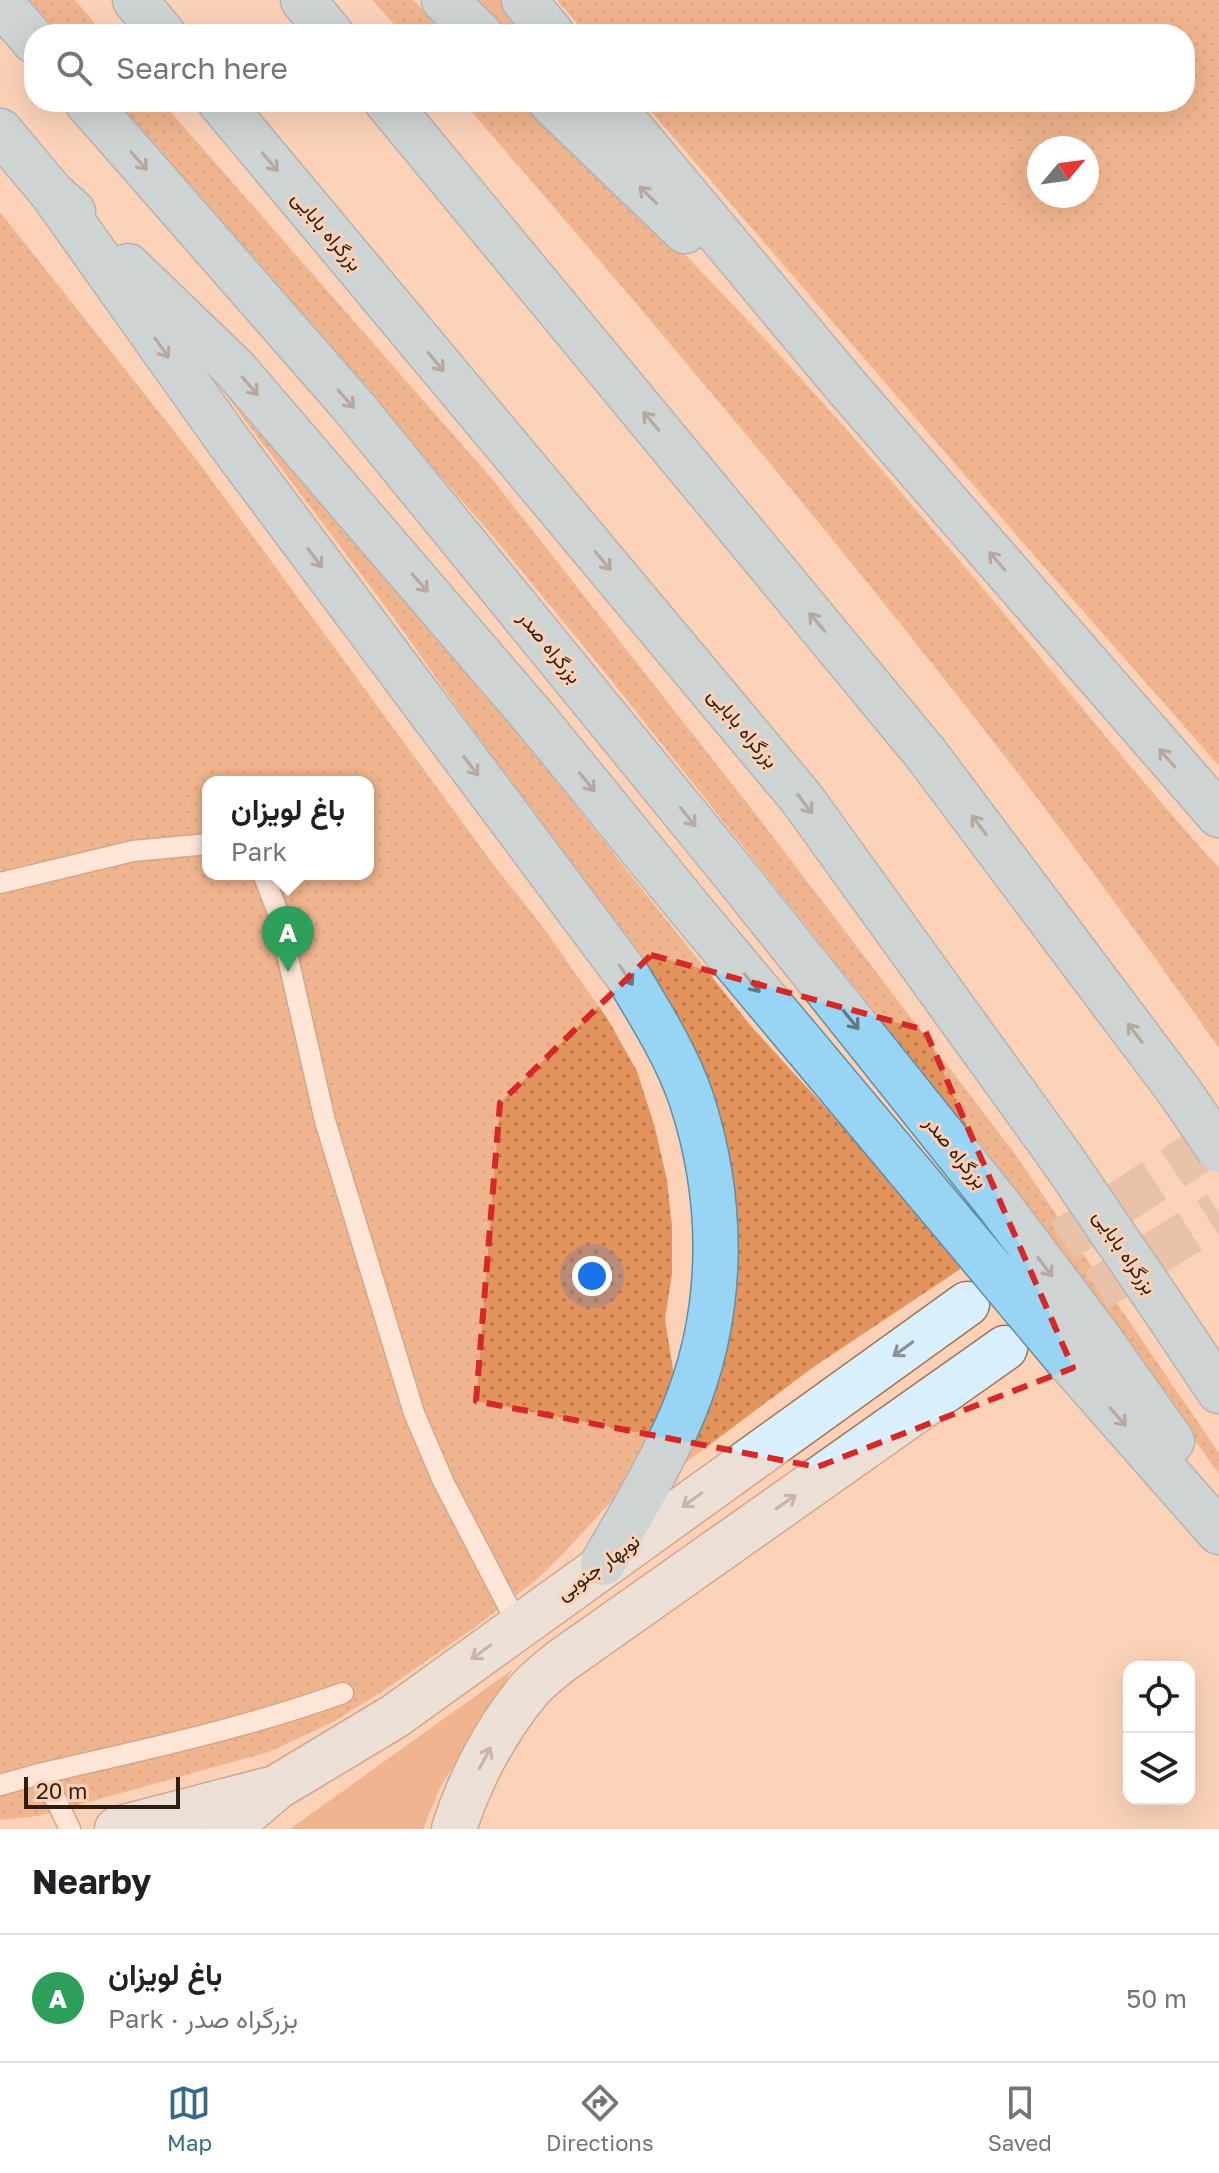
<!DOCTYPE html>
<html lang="en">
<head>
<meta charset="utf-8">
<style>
  :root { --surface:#fff; --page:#f2f2f2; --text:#202124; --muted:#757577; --line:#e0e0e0; --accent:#366b87 }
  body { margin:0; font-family:"Golos Text",Vazirmatn,sans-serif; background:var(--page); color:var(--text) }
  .controls { position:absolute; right:24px; bottom:24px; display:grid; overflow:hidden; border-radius:16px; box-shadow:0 8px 32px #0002 }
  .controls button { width:72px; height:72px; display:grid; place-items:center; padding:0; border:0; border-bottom:2px solid var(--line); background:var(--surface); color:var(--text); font:40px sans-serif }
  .compass { position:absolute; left:1027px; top:136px; width:72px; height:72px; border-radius:50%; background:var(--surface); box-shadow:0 8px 32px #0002; rotate:61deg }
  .scale { position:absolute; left:24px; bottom:20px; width:156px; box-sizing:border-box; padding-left:8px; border:4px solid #301d11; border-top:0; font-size:22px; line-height:28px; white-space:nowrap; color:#301d11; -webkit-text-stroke:6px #fbd2b8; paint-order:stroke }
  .you { position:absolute; left:592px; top:1276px; width:28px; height:28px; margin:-20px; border:6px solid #fff; border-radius:50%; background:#1a73e8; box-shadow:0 0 0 12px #1a73e833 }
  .badge { display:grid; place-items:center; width:52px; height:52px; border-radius:50%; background:var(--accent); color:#fff; font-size:26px; font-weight:700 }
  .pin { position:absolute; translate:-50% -66px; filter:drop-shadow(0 2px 4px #0008) }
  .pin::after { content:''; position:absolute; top:42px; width:28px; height:24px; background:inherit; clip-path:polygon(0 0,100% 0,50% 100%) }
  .popup { position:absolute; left:202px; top:776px; width:172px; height:104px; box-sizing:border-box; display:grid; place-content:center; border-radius:16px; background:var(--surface); filter:drop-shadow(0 2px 6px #0005); font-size:26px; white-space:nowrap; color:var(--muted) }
  .popup b { font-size:30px; color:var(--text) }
  .popup::after { content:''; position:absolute; left:50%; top:100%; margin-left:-16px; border:16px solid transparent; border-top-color:var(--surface) }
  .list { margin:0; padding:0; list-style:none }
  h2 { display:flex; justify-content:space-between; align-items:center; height:104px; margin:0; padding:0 32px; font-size:34px }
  h2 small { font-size:26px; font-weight:400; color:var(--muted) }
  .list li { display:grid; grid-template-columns:52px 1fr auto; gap:24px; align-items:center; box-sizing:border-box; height:128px; padding:0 32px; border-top:2px solid var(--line) }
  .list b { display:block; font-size:30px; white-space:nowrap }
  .list p { margin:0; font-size:26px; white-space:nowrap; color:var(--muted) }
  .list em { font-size:26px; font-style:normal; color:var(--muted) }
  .icon { flex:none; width:44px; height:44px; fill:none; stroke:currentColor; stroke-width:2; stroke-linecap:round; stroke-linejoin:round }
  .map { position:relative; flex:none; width:1219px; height:1829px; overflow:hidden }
  .search { position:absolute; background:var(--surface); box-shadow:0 8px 32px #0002; left:24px; right:24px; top:24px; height:88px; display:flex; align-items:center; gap:20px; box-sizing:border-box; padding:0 28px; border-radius:32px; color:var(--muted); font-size:30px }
  .sheet { height:232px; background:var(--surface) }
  nav { display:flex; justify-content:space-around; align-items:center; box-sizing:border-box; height:112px; border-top:2px solid var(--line); background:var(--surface); font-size:22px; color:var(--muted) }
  nav a { display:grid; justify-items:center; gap:4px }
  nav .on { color:var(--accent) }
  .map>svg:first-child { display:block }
</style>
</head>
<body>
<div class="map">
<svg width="1219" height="1829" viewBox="0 0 1219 1829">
  <defs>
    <pattern id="garden-dots" width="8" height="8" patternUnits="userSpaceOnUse" patternTransform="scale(2)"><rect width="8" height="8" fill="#e3935c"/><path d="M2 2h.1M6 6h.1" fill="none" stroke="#b8774b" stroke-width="1.8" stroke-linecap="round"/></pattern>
  </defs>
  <rect width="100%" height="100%" fill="#fbd2b8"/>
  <path fill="#e3935c" d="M 466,0 L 509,0 L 539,34 L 498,34 Z
    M 513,1669 L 440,1788 L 423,1829 L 290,1829 Z"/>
  <path fill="url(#garden-dots)" fill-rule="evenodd" d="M 25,0 L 75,0 L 104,34 L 55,34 Z
    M 372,0 L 413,0 L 449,34 L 403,34 Z
    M 557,0 L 1219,0 L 1219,766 L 1025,545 L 643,102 L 1185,102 L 1185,34 L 586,34 ZM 1039,148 L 1087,148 L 1087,196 L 1039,196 Z
    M 115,102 L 162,102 L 493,480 L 758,817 L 1015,1154 L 1219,1453 L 1219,1474 L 997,1166 L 603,670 L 496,540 Z
    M 463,102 L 524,102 C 686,243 826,404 965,567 C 1050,667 1131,771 1219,868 L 1219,1048 C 1160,965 1101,882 1040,802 C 856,562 661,330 463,102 Z
    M 0,212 L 197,460 L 493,864 L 543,927 L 607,1018 L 637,1071 L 655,1128 L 667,1180 L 672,1226 L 672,1274 L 665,1319 L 676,1388 L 631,1475 L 608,1505 L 564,1553 L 535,1581 L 474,1628 L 389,1687 L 335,1721 L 269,1752 L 38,1816 L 0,1820 ZM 208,782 L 368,782 L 368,874 L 208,874 Z
    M 192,350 L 482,688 L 750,1025 L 968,1264 L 815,1366 L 681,1466 L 696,1437 L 722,1363 L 737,1247 L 561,854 L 391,614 Z"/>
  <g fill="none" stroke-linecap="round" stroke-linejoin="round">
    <path stroke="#d2ae97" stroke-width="44" stroke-dasharray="44 22" stroke-linecap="butt" d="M 1007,1277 L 1219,1138
      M 1041,1325 L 1219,1213"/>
    <defs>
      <path id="service" d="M 263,874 L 277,910 L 325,1121 L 414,1413 L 443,1481 L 518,1625
        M 0,883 L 133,851 L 208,844
        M 0,1785 L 43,1773
        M 70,1829 L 43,1773 C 144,1750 246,1728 343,1693"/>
      <path id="secondary" d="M 117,1829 L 267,1790
        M 228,1829 L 277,1787 L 395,1716 L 967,1304
        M 454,1829 C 469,1781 495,1731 528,1691 C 537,1680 549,1671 560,1662 L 1005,1348"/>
      <path id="trunk" d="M 135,0 L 163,34
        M 303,0 L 331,34
        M 444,0 L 480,34
        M 524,0 L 552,34
        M 0,2 L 34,41
        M 87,102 L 352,405 L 736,876 L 998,1204
        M 220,102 L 802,799 L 1062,1159
        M 387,102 L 926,754 L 1182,1095
        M 551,102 L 685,231
        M 609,102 L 845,385 L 1219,815
        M 0,131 L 52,193 L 73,212
        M 52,193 L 229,442 L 627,975 C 650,1014 676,1054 691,1098 C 725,1201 725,1312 683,1413 C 661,1465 631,1514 603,1563
        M 128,266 L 235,369 L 537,721 L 691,910 L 964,1236
        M 1160,1303 L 1219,1391
        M 1099,1338 L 1172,1441
        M 1066,1358 L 1219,1532"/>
    </defs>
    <use href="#service" stroke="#a07254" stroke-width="23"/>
    <use href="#secondary" stroke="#a07254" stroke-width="47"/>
    <use href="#trunk" stroke="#638da3" stroke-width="47"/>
    <use href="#service" stroke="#fff" stroke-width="20"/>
    <use href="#secondary" stroke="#d9effb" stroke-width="44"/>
    <use href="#trunk" stroke="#98d4f4" stroke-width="44"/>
    <defs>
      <path id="trunk-bridge" d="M 1182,1095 L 1219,1150
        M 1062,1159 L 1160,1303
        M 998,1204 L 1099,1338
        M 964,1236 L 1066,1358"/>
    </defs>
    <use href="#trunk-bridge" stroke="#638da3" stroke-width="47" stroke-linecap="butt"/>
    <use href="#trunk-bridge" stroke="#98d4f4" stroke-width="44"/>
  </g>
  <defs><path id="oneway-shaft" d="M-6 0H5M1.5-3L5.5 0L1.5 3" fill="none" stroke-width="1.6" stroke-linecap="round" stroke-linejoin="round" transform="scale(2)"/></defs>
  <g stroke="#647882">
    <use href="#oneway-shaft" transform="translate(139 161) rotate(49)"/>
    <use href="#oneway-shaft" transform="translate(270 162) rotate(50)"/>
    <use href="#oneway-shaft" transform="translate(648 195) rotate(-136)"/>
    <use href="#oneway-shaft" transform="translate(162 348) rotate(55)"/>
    <use href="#oneway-shaft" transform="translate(436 362) rotate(50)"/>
    <use href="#oneway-shaft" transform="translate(250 386) rotate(49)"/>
    <use href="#oneway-shaft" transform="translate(346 399) rotate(49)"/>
    <use href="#oneway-shaft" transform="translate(651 421) rotate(-130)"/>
    <use href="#oneway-shaft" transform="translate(315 558) rotate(53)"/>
    <use href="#oneway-shaft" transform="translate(603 561) rotate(50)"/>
    <use href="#oneway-shaft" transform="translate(997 561) rotate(-131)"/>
    <use href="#oneway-shaft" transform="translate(420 583) rotate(49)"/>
    <use href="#oneway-shaft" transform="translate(817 622) rotate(-130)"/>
    <use href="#oneway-shaft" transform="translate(1167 758) rotate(-131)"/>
    <use href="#oneway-shaft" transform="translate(471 766) rotate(53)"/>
    <use href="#oneway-shaft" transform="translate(587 782) rotate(51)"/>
    <use href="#oneway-shaft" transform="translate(805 804) rotate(53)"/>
    <use href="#oneway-shaft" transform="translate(688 817) rotate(51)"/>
    <use href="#oneway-shaft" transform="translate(979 825) rotate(-127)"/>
    <use href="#oneway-shaft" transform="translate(626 975) rotate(56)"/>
    <use href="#oneway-shaft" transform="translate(752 983) rotate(50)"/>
    <use href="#oneway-shaft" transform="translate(851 1020) rotate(51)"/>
    <use href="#oneway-shaft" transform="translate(1135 1033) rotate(-127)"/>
    <use href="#oneway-shaft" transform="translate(1045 1267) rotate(53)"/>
    <use href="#oneway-shaft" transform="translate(1118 1417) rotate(49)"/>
  </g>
  <g stroke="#8d9092">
    <use href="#oneway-shaft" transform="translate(903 1349) rotate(144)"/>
    <use href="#oneway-shaft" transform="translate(692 1500) rotate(144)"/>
    <use href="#oneway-shaft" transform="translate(786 1502) rotate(-35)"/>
    <use href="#oneway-shaft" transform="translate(481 1652) rotate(144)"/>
    <use href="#oneway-shaft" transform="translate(485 1758) rotate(-62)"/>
  </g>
  <path d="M0 0H1219V1829H0ZM 651,955 L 925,1030 L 1073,1368 L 817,1467 L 476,1401 L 500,1103 Z" fill="#fbd2b8" fill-opacity=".55" fill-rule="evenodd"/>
  <path fill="none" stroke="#d62828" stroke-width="6" stroke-dasharray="16 10" stroke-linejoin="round" d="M 651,955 L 925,1030 L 1073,1368 L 817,1467 L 476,1401 L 500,1103 Z"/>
  <g text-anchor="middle" stroke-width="6" stroke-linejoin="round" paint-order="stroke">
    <g font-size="20" fill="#301d11" stroke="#fbd2b8">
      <text transform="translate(327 231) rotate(50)" y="7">بزرگراه بابایی</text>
      <text transform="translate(550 647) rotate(51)" y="7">بزرگراه صدر</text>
      <text transform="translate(743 728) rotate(50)" y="7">بزرگراه بابایی</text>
      <text transform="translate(956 1152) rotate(51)" y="7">بزرگراه صدر</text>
      <text transform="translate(1125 1252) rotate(56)" y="7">بزرگراه بابایی</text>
      <text transform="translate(598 1567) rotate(-36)" y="7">نوبهار جنوبی</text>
    </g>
  </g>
</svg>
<div class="controls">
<button><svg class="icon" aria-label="locate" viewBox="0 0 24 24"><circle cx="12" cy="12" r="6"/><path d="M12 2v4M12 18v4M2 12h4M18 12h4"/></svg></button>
<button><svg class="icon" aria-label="layers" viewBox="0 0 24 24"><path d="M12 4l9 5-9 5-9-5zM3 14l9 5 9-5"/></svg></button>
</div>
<svg class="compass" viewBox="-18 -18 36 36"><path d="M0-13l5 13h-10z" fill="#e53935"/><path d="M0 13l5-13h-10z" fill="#757577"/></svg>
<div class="scale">20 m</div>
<div class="you"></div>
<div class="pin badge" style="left:288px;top:972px;background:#2e9e5b">A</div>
<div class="popup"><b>باغ لویزان</b>Park</div>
<div class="search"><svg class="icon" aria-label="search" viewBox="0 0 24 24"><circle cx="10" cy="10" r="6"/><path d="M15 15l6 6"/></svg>Search here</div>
</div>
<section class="sheet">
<h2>Nearby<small></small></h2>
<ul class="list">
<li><span class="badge" style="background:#2e9e5b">A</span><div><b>باغ لویزان</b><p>Park · بزرگراه صدر</p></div><em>50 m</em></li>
</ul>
</section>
<nav>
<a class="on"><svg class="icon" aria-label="map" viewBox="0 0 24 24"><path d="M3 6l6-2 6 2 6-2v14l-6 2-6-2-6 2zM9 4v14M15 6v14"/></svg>Map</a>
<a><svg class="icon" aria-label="directions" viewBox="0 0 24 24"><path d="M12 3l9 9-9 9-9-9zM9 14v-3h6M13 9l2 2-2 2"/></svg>Directions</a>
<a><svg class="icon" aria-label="saved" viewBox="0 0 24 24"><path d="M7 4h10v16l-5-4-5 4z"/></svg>Saved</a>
</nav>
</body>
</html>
